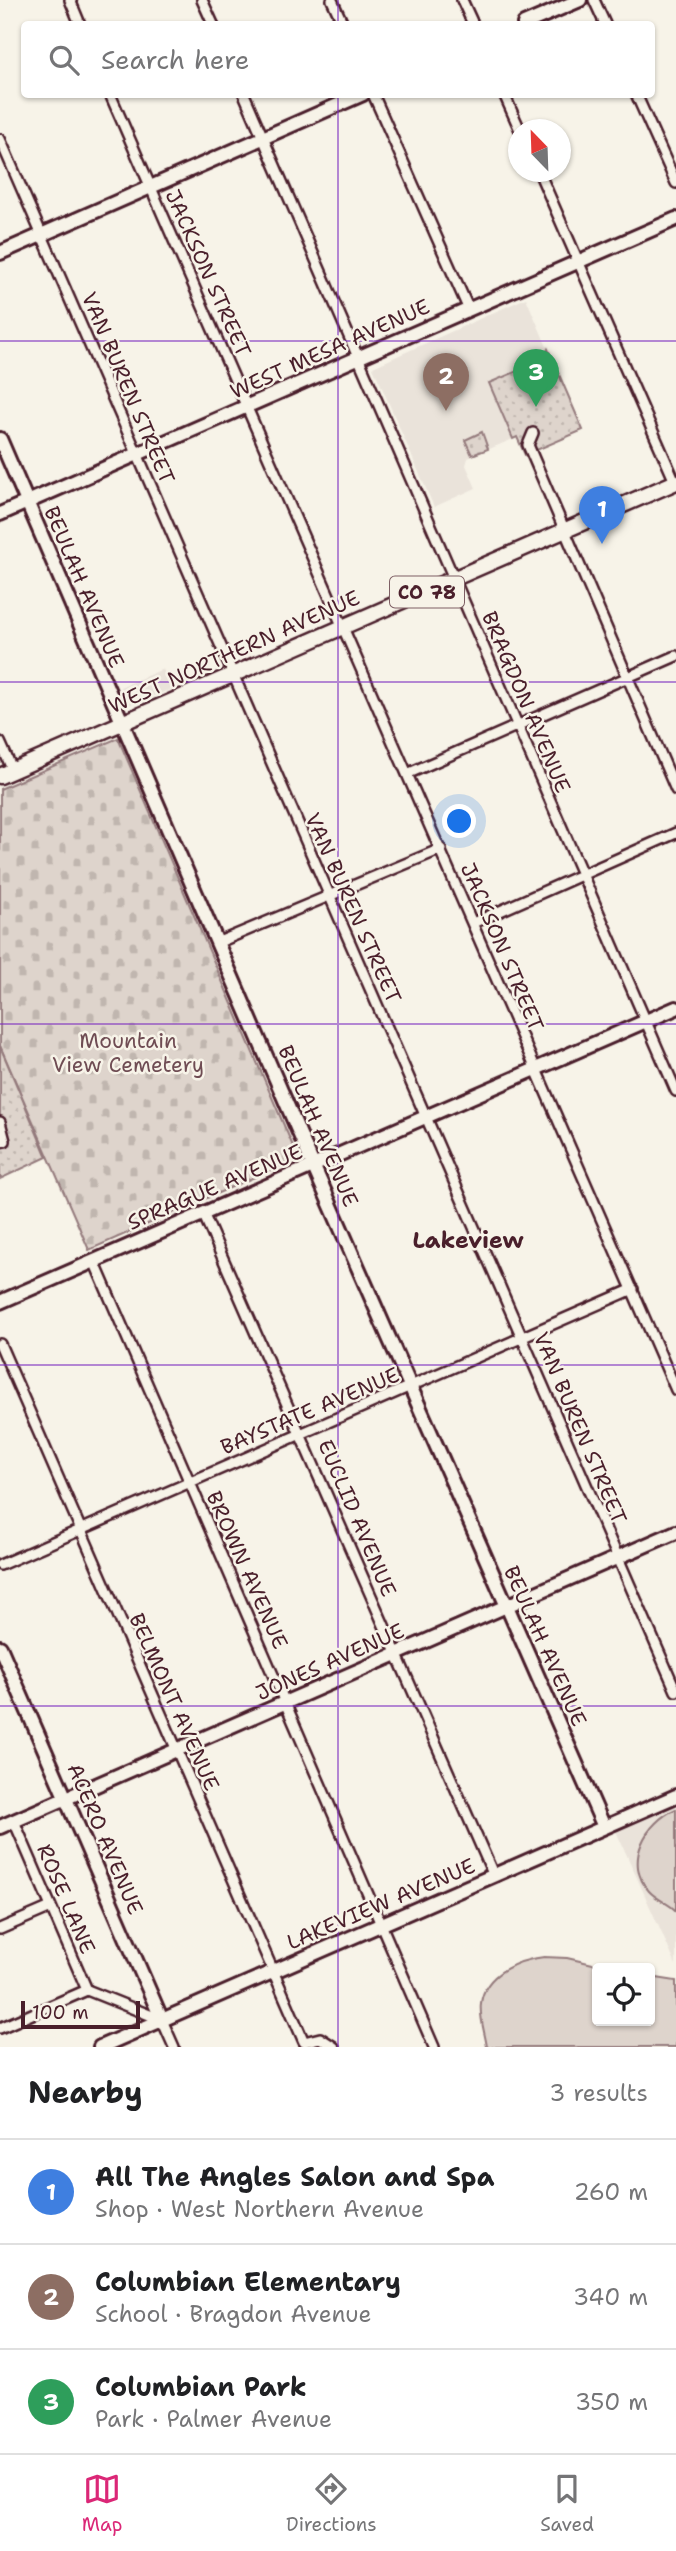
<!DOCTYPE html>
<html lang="en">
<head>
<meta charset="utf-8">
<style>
  :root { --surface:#fff; --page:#f2f2f2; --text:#202124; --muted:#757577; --line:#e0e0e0; --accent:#db2777 }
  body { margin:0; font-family:"Shantell Sans",sans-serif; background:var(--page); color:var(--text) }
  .controls { position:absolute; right:21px; bottom:21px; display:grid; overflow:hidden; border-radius:7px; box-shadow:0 2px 5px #0004 }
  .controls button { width:63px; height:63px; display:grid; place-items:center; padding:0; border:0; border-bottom:2px solid var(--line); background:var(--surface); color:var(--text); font:35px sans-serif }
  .compass { position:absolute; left:508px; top:119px; width:63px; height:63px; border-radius:50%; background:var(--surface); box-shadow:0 2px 5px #0004; rotate:337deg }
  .scale { position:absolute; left:21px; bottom:18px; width:119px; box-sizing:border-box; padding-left:7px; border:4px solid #4a1f2b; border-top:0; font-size:19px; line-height:24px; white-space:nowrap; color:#4a1f2b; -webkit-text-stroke:5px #f7f3e8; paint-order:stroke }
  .you { position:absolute; left:460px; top:822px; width:24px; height:24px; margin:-18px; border:5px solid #fff; border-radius:50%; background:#1a73e8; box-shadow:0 0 0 10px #1a73e833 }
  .badge { display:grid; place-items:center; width:46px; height:46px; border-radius:50%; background:var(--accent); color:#fff; font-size:23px; font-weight:700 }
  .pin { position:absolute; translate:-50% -58px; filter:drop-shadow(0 2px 4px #0008) }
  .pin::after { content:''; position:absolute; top:37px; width:24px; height:21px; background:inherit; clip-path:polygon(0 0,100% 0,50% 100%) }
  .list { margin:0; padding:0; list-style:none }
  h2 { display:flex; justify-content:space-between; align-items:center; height:91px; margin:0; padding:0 28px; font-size:30px }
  h2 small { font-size:23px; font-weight:400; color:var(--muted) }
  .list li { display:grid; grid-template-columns:46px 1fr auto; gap:21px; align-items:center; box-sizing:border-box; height:105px; padding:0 28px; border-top:2px solid var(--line) }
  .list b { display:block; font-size:26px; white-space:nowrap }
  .list p { margin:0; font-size:23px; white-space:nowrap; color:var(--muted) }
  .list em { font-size:23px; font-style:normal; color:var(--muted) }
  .icon { flex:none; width:38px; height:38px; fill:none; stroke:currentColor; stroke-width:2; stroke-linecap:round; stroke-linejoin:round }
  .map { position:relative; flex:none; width:676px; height:2047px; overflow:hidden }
  .search { position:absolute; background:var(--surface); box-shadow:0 2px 5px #0004; left:21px; right:21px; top:21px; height:77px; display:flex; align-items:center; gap:18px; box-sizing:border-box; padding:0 24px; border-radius:7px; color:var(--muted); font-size:26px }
  .sheet { height:406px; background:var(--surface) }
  nav { display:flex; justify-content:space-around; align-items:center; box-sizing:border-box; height:98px; border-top:2px solid var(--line); background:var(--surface); font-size:19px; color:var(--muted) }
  nav a { display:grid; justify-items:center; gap:4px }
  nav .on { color:var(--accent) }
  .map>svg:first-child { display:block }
</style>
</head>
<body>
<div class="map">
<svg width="676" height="2047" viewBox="0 0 676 2047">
  <defs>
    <pattern id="cemetery-stones" width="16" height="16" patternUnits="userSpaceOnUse" patternTransform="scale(1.75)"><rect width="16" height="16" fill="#ded4cc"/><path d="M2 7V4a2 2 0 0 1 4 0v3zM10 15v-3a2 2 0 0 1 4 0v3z" fill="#c0b6af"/></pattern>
    <pattern id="park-dots" width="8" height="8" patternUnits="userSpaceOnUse" patternTransform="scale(1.75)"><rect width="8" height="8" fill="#ded4cc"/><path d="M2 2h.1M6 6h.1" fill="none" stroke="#c0b6af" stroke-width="1.8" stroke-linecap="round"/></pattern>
  </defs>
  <rect width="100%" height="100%" fill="#f7f3e8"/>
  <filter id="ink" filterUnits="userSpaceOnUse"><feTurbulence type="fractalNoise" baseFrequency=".0143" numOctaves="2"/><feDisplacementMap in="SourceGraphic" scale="14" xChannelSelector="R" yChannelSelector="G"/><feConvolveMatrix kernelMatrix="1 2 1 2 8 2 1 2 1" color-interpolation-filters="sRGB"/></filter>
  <g filter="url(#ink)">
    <path fill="#eae3da" d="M 526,298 L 548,349 L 544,360 L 489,383 L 513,439 L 468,458 L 466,465 L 476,488 L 434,507 L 373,367 Z
      M 163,669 L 172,689 L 128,705 L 120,687 Z
      M 676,1805 L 676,1965 L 616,1831 Z"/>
    <path fill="#ded4cc" stroke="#947a7c" stroke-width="2" d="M 676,1809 L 676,1911 C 669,1903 657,1900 649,1891 C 623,1862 646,1822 676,1809 Z
      M 544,1957 L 567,1958 L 610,1968 L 597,1968 L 597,2021 L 650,2021 L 650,1977 L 676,1981 L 676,2047 L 487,2047 C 485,2033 479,2017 481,2003 C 485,1973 518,1960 544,1957 Z"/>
    <path fill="url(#cemetery-stones)" stroke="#947a7c" stroke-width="2" d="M 118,738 L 298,1158 L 89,1250 L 0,1046 L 0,789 Z"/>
    <path fill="url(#park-dots)" stroke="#947a7c" stroke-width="2" d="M 548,349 L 583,430 L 525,455 L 517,437 L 513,439 L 489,383 L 544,360 Z
      M 482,432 L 488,449 L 472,455 L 465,440 Z
      M 0,1046 L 47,1157 L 0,1179 Z"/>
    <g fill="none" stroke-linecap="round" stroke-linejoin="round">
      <defs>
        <path id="street" d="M 70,0 L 80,24
          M 202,0 L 213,24
          M 332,0 L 343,24
          M 462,0 L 473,24
          M 594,0 L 605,24
          M 110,94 L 676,1390
          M 244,94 L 676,1091
          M 373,94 L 469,310
          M 504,94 L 520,130
          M 636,94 L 676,183
          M 0,139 L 676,1691
          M 539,172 L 676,484
          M 533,433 L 528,445 L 676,790
          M 0,742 L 13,771
          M 407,774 L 676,656
          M 473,923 L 676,833
          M 219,942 L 441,849
          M 0,1122 L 5,1141 L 0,1142
          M 203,1213 L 494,1876
          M 94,1261 L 434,2047
          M 0,1344 L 304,2042 L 320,2038 L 334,2047
          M 0,1565 L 633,1289
          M 14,1821 L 87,1990
          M 0,1929 L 51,1907
          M 0,2028 L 87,1990 L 162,2020 L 174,2047"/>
        <path id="secondary" d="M 524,24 L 580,0
          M 0,253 L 363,94
          M 0,439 L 313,1165 L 604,1827
          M 0,514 L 676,219
          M 0,1302 L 676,1008
          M 0,1647 L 162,2020
          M 0,1827 L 676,1532
          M 100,2047 L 676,1796"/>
        <path id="primary" d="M 0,776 L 676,482"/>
      </defs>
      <use href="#street" stroke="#4a1f2b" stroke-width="14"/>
      <use href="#secondary" stroke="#4a1f2b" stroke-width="18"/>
      <use href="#primary" stroke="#4a1f2b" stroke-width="19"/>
      <use href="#street" stroke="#f7f3e8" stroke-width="9"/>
      <use href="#secondary" stroke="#f7f3e8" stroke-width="12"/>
      <use href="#primary" stroke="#f7f3e8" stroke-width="14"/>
    </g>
  </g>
  <path fill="none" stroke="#7b2cbf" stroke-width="2" stroke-opacity="0.55" d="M 338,0 L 338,24M 338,94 L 338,2047M 0,341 L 676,341M 0,682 L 676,682M 0,1024 L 676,1024M 0,1365 L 676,1365M 0,1706 L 676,1706"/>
  <g text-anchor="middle" stroke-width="5" stroke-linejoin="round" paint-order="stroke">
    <rect fill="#f7f3e8" stroke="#7e5f64" stroke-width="2" x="390" y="576.5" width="74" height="31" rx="5"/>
    <g font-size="19" font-weight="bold" fill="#4a1f2b">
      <text x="427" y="599">CO 78</text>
    </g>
    <g font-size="21" fill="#4a1f2b" stroke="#f7f3e8">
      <text transform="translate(208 273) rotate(66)" y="7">JACKSON STREET</text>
      <text transform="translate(330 349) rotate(-24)" y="7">WEST MESA AVENUE</text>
      <text transform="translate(128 388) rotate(67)" y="7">VAN BUREN STREET</text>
      <text transform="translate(84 587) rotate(67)" y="7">BEULAH AVENUE</text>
      <text transform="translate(234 652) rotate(-24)" y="7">WEST NORTHERN AVENUE</text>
      <text transform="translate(526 702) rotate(67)" y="7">BRAGDON AVENUE</text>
      <text transform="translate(353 908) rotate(66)" y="7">VAN BUREN STREET</text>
      <text transform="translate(502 947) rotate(67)" y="7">JACKSON STREET</text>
      <text transform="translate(318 1126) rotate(67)" y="7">BEULAH AVENUE</text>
      <text transform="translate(215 1187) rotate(-23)" y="7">SPRAGUE AVENUE</text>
      <text transform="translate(310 1411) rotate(-23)" y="7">BAYSTATE AVENUE</text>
      <text transform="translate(580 1428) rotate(67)" y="7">VAN BUREN STREET</text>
      <text transform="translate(357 1518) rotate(67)" y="7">EUCLID AVENUE</text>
      <text transform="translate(247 1570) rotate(66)" y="7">BROWN AVENUE</text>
      <text transform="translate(545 1646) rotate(66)" y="7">BEULAH AVENUE</text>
      <text transform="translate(330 1662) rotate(-24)" y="7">JONES AVENUE</text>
      <text transform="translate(174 1702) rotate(66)" y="7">BELMONT AVENUE</text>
      <text transform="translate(105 1839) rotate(67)" y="7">ACERO AVENUE</text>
      <text transform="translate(66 1899) rotate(67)" y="7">ROSE LANE</text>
      <text transform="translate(381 1904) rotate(-23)" y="7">LAKEVIEW AVENUE</text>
    </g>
    <g font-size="21" fill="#6f4c53" stroke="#f7f3e8">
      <text x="128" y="1048">Mountain<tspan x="128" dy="24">View Cemetery</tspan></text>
    </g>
    <g font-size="23" font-weight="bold" fill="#4a1f2b" stroke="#f7f3e8">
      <text x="468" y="1248">Lakeview</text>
    </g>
  </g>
</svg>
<div class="controls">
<button><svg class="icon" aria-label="locate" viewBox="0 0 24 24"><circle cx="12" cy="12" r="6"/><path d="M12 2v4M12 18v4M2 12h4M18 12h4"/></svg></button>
</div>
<svg class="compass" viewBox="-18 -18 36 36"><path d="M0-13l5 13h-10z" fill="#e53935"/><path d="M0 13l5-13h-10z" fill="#757577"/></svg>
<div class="scale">100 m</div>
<div class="you"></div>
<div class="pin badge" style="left:602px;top:544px;background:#3f7fe0">1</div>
<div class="pin badge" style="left:446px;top:411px;background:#8d6e63">2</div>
<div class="pin badge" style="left:536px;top:407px;background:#2e9e5b">3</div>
<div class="search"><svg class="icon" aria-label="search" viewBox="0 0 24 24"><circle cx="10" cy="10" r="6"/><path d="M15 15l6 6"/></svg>Search here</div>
</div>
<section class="sheet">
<h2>Nearby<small>3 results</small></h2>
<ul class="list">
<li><span class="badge" style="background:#3f7fe0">1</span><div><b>All The Angles Salon and Spa</b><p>Shop · West Northern Avenue</p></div><em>260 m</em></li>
<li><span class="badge" style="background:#8d6e63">2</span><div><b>Columbian Elementary</b><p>School · Bragdon Avenue</p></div><em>340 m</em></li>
<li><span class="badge" style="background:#2e9e5b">3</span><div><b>Columbian Park</b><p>Park · Palmer Avenue</p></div><em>350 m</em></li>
</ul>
</section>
<nav>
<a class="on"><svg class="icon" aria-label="map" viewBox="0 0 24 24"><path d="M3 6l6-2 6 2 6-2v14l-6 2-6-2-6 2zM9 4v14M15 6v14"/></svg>Map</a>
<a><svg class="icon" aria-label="directions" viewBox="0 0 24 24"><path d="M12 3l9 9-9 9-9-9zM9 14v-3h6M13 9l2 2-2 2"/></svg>Directions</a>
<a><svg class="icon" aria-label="saved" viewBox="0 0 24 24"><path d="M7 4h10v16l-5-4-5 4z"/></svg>Saved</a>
</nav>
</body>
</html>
